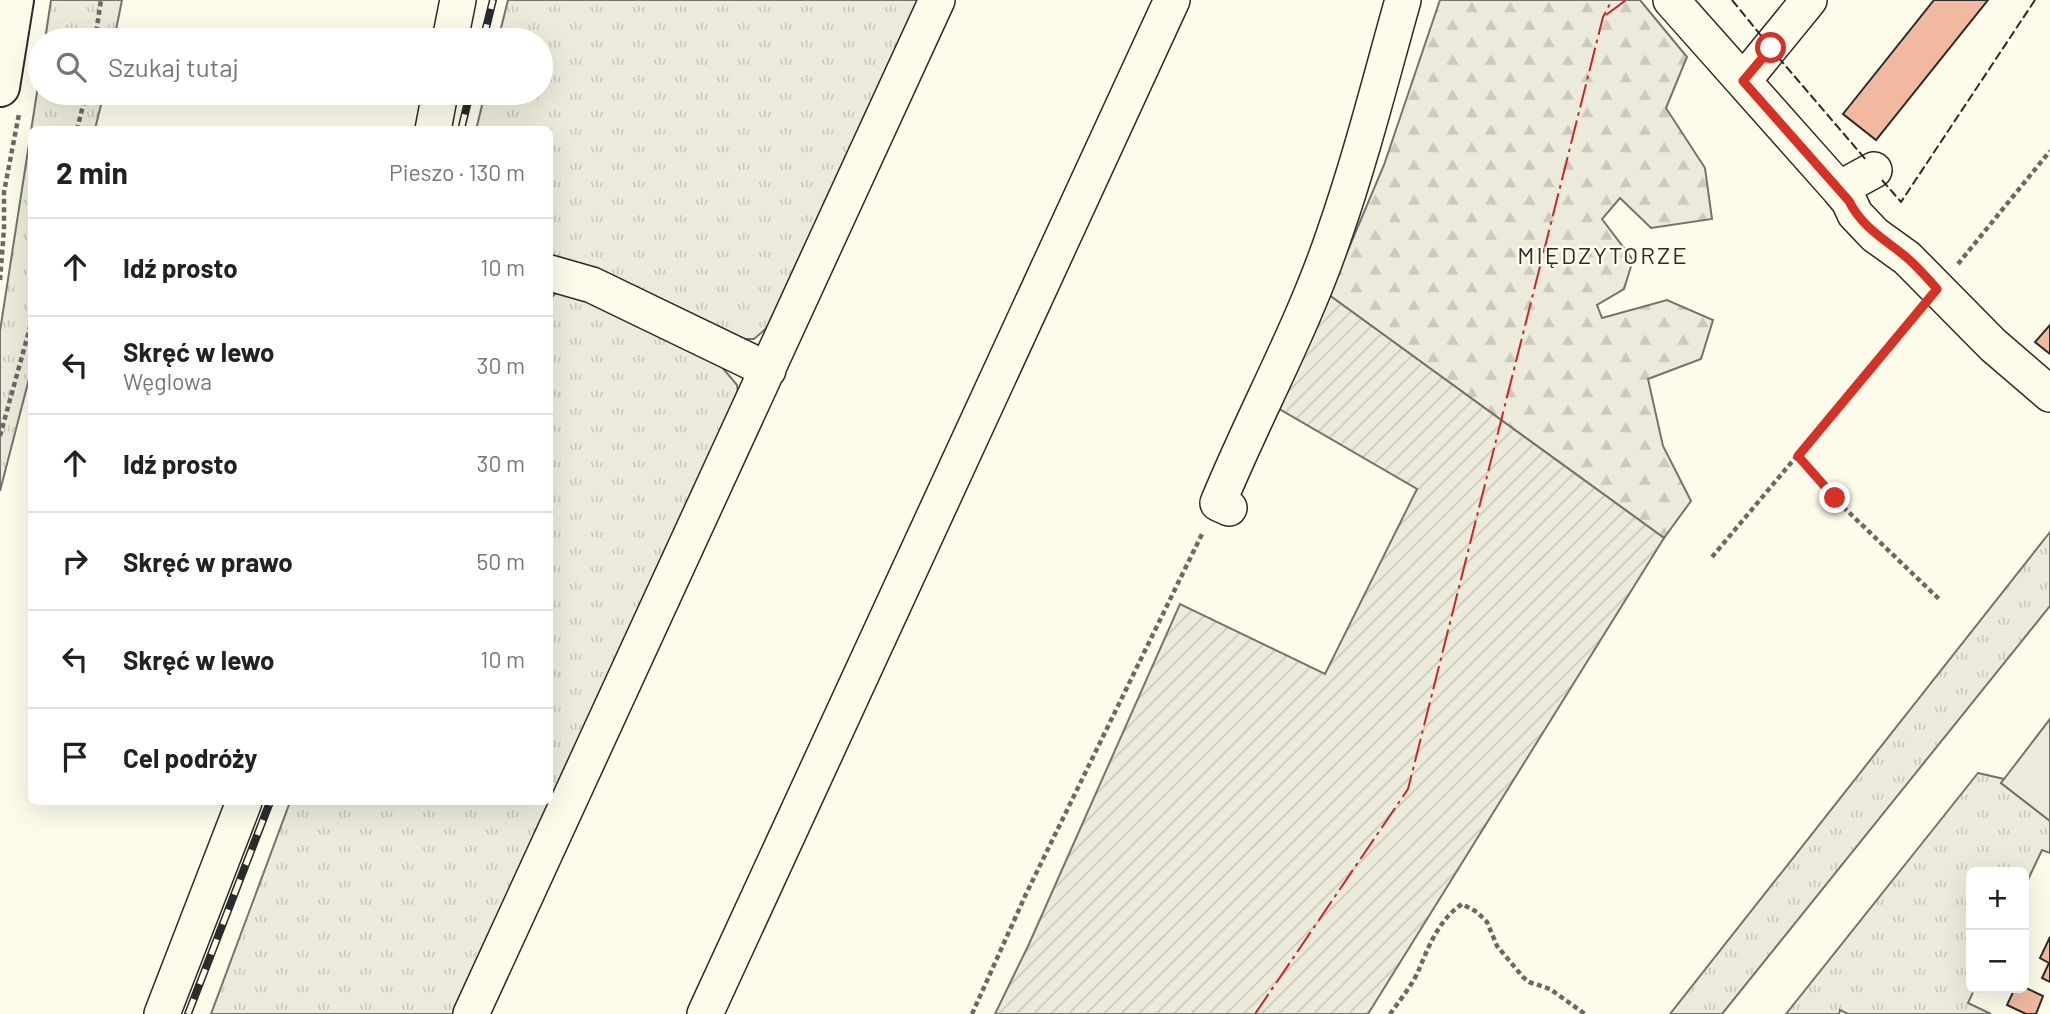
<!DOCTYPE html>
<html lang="pl">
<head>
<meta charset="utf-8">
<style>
  :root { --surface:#fff; --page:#f2f2f2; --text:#222; --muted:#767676; --line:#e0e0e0 }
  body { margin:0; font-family:Barlow,sans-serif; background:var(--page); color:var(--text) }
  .controls { position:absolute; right:21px; bottom:21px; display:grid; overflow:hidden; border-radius:10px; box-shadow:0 7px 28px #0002 }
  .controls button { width:63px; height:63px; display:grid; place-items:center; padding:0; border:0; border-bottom:2px solid var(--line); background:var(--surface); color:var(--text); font:35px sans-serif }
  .stop { position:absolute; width:21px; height:21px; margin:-16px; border:5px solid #d93025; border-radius:50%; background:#fff }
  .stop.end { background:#d93025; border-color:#fff; box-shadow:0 2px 7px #0008 }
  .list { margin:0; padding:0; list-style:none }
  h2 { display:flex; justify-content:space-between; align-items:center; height:91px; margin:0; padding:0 28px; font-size:30px }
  h2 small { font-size:23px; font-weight:400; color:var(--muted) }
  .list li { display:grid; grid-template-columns:46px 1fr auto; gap:21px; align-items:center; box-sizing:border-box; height:98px; padding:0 28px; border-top:2px solid var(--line) }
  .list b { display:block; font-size:26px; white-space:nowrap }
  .list p { margin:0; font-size:23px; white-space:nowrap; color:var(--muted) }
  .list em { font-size:23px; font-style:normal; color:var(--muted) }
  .icon { flex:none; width:38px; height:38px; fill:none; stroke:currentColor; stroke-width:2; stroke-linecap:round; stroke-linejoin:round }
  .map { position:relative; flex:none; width:2050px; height:1014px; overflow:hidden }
  .search { position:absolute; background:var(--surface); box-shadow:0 7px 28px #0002; left:28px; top:28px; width:525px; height:77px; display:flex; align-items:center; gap:18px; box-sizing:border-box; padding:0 24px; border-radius:38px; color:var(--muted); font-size:26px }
  .panel { position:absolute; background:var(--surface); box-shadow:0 7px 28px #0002; left:28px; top:126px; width:525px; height:679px; border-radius:10px }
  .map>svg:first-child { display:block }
</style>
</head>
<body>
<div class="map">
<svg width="2050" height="1014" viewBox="0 0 2050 1014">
  <defs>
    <pattern id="grass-tufts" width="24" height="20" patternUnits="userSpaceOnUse" patternTransform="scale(1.75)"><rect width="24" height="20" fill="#ecebdb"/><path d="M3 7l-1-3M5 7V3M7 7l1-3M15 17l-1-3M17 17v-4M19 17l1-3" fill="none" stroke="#cbcabc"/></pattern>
    <pattern id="forest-firs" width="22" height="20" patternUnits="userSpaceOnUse" patternTransform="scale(1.75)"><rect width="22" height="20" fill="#ecebdb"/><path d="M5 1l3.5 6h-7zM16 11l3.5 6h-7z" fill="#cbcabc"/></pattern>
    <pattern id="garden-furrows" width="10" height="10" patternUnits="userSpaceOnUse" patternTransform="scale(1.75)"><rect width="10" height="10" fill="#ecebdb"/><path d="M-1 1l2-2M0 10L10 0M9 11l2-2" fill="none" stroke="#cbcabc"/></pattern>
  </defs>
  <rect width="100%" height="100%" fill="#fdfbea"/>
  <path fill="url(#grass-tufts)" stroke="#74746e" stroke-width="2" d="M 51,0 L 122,0 L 114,40 L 45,40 Z
    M 508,0 L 922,0 L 770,325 L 754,339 L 735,339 L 550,257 L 550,130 L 476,130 L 485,93 L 541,93 L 541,40 L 498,40 Z
    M 40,73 L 40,93 L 104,93 L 95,129 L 32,130 L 31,371 L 0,491 L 0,331 Z
    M 562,287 L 721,366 L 737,385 L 738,393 L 457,1014 L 211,1014 L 290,802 L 550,802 L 550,299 Z
    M 2050,532 L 2050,606 L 1722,1014 L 1670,1014 Z
    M 1978,773 L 2004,779 L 2001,783 L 2050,821 L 2050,853 L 2042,850 L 2024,888 L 2024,872 L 1971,872 L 1971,988 L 1975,988 L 1968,1003 L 1991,1014 L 1848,1014 L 1840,1010 L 1839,1014 L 1786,1014 Z"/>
  <path fill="url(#forest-firs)" stroke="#74746e" stroke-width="2" d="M 1440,0 L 1640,0 L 1687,57 L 1666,108 L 1705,168 L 1712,219 L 1651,228 L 1620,198 L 1602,219 L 1633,260 L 1624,289 L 1597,305 L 1602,318 L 1667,300 L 1713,320 L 1701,359 L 1648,379 L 1663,446 L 1691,501 L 1664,538 L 1329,295 L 1384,165 Z"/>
  <path fill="url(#garden-furrows)" stroke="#74746e" stroke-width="2" d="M 1329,295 L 1664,538 L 1368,1014 L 995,1014 L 1029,944 L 1180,604 L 1325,674 L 1417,489 L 1276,407 Z"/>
  <path fill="#eceadb" stroke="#74746e" stroke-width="2" d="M 2050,719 L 2050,821 L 2001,783 Z"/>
  <path fill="#f2b8a0" stroke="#2b2b2b" stroke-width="2" d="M 1934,0 L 1988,0 L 1876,140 L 1843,114 Z
    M 2050,325 L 2050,354 L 2035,342 Z
    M 2050,937 L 2050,982 L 2042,978 L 2049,963 L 2040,958 Z
    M 2024,987 L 2043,996 L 2036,1014 L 2026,1014 L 2007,1005 L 2015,988 Z"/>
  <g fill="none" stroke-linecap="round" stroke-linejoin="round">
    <defs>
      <path id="minor" d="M 1671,0 L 1839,189 L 1849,201 L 1855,214 L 1875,235 L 1907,258 L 1993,345 L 2050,394
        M 450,40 L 458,0
        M 1743,81 L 1809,0
        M 433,130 L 440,93
        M 1839,189 L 1874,170
        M 550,273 L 592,285 L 768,370
        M 1229,508 L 1218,503 C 1255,413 1303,327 1334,235 C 1361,158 1381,78 1403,0
        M 162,1014 L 244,802
        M 471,1014 L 937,0
        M 705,1014 L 1172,0"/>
      <path id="highway" d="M 0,87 L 14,0"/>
    </defs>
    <use href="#minor" stroke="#2b2b2b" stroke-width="38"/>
    <use href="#highway" stroke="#2b2b2b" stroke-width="42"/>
    <path stroke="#6a6964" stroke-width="4.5" stroke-dasharray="5 3.5" stroke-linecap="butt" d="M 95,40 L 101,0
      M 77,130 L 86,93
      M 1958,264 L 2050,151
      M 0,280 L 4,229 L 4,192 L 19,114
      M 0,436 L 32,320
      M 1798,456 L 1834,498 L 1940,600
      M 1712,557 L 1916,314
      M 972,1014 L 1026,894 L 1203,532
      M 1390,1014 C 1400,1000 1414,983 1420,967 C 1430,943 1440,919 1462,904 L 1477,912 L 1487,922 L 1497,946 L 1523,977 L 1529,982 L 1550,989 L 1585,1014"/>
    <use href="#minor" stroke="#fdfbea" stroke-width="35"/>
    <use href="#highway" stroke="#fdfbea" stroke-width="38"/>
    <defs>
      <path id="rail" d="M 483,40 L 493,0
        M 461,130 L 470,93
        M 188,1014 L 270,802"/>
    </defs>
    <use href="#rail" stroke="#2b2b2b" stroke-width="8"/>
    <use href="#rail" stroke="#fdfbea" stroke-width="5" stroke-dasharray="16" stroke-linecap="butt"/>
    <path stroke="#2b2b2b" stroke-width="2" stroke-dasharray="9 3.5" stroke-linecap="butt" d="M 1732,0 L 1763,38
      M 1778,57 L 1867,161
      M 1882,180 L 1901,202 L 2035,0"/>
    <path stroke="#c62828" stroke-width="2" stroke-dasharray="24 5 3.5 5" stroke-linecap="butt" d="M 1606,15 L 1626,0
      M 1255,1014 L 1408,789 L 1603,17 L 1612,0"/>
  </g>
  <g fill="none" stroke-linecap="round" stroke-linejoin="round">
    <path stroke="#d93025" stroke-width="9" d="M 1771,48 L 1743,81 L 1849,201 C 1861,226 1884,239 1905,256 C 1917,266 1927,278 1937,289 L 1798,456 L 1835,498"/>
  </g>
  <g text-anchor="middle" stroke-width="5" stroke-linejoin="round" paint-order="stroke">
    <g font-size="24" letter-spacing="2" fill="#2b2b2b" stroke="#fdfbea">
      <text x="1603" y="264">MIĘDZYTORZE</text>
    </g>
  </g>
</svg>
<div class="controls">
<button>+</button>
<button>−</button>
</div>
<div class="stop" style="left:1771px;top:48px"></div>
<div class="stop end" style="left:1835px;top:498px"></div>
<div class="search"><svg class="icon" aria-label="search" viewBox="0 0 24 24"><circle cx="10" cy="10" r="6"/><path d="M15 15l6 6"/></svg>Szukaj tutaj</div>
<section class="panel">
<h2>2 min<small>Pieszo · 130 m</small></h2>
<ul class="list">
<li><svg class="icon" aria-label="ahead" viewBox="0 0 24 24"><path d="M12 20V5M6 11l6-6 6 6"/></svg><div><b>Idź prosto</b></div><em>10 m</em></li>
<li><svg class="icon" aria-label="left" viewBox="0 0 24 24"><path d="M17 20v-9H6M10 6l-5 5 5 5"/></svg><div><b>Skręć w lewo</b><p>Węglowa</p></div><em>30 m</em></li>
<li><svg class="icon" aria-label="ahead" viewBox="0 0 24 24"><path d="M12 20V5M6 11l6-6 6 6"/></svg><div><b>Idź prosto</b></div><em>30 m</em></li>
<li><svg class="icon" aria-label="right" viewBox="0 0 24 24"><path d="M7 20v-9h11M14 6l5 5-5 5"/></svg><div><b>Skręć w prawo</b></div><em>50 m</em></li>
<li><svg class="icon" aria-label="left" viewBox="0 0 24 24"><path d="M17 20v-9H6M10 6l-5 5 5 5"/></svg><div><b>Skręć w lewo</b></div><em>10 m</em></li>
<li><svg class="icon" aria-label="arrive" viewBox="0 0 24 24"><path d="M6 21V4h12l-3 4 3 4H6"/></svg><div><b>Cel podróży</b></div></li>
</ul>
</section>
</div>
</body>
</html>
